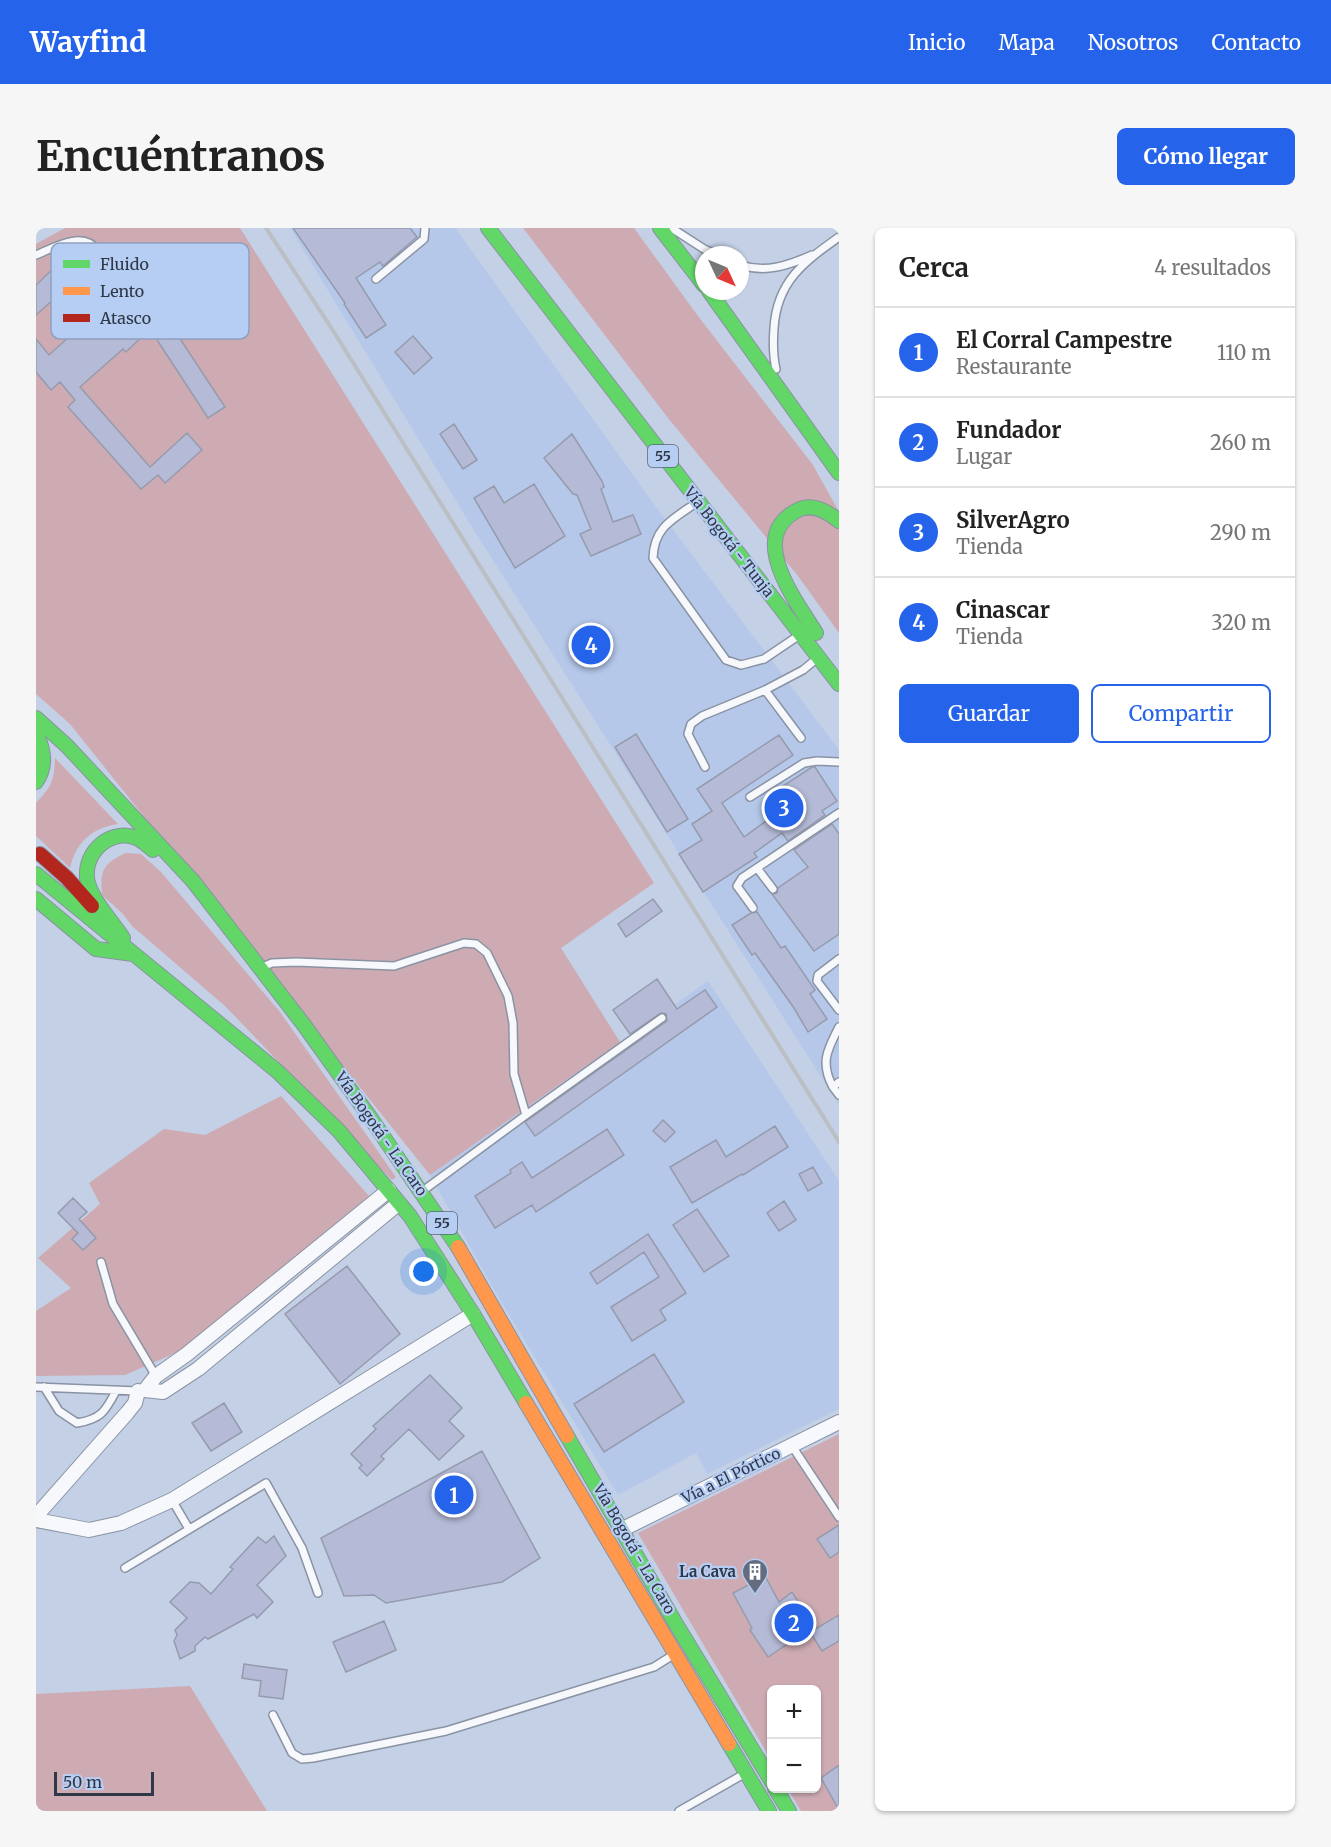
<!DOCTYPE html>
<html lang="es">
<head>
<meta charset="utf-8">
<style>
  :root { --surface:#fff; --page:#f6f6f6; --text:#222; --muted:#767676; --line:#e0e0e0; --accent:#2563eb }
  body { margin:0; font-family:Merriweather,serif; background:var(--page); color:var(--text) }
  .controls { position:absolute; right:18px; bottom:18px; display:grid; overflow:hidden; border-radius:9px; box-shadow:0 2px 4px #0004 }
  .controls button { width:54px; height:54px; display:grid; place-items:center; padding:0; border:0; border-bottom:2px solid var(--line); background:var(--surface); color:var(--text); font:30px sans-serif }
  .compass { position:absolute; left:659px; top:18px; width:54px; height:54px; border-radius:50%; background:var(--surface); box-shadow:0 2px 4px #0004; rotate:134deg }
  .scale { position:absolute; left:18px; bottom:15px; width:100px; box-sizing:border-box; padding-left:6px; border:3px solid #2f3847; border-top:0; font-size:16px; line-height:21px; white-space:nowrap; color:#2f3847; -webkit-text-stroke:4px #b6cdf4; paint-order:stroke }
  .you { position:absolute; left:388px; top:1044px; width:21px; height:21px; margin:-15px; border:4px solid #fff; border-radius:50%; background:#1a73e8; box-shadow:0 0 0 9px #1a73e833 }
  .badge { display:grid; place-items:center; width:39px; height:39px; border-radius:50%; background:var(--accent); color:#fff; font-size:20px; font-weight:700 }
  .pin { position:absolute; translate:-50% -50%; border:3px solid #fff; box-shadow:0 2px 6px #0006 }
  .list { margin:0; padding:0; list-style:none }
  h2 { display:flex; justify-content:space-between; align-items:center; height:78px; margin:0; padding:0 24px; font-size:26px }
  h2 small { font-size:20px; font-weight:400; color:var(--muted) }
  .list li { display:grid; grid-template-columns:39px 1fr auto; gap:18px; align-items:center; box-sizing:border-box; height:90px; padding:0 24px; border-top:2px solid var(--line) }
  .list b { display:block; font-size:22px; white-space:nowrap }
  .list p { margin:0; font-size:20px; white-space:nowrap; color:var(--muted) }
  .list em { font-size:20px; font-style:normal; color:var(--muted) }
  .actions { display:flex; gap:12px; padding:18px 24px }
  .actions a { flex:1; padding:14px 0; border:2px solid var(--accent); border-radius:9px; text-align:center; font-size:21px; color:var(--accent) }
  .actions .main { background:var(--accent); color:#fff }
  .map { position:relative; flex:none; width:803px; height:1583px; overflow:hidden; border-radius:9px }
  header { display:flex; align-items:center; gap:36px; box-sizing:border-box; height:84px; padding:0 30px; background:var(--accent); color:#fff }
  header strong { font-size:28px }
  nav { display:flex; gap:33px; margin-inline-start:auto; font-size:21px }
  .intro { display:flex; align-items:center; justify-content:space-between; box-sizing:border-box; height:144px; padding:0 36px }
  h1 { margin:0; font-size:42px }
  .button { padding:15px 27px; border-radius:9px; background:var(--accent); color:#fff; font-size:21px; font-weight:700 }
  main { display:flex; gap:36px; padding:0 36px }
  aside { flex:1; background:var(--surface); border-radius:9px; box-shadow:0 2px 4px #0004 }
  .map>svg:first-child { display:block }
</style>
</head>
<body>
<header>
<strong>Wayfind</strong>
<nav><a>Inicio</a><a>Mapa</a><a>Nosotros</a><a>Contacto</a></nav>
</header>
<div class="intro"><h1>Encuéntranos</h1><a class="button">Cómo llegar</a></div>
<main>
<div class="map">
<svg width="803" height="1583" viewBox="0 0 803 1583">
  <rect width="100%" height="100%" fill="#c4d0e6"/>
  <path fill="#b5c8ea" d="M 254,0 L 419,0 L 626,287 L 803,522 L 803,877 L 439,304 Z
    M 672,753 L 803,953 L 803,1181 L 671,1246 L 660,1225 L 582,1267 L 460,1065 L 394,947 Z"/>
  <path fill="#ceabb3" d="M 29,0 L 204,0 L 618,655 L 525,720 L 584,814 L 394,947 L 34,496 L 0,466 L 0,16 Z
    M 487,0 L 598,0 L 662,88 L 777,237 L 803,284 L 803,405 L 762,348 L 632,190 Z
    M 19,530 L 82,596 C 56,600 40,614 34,640 L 0,608 L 0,575 C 16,558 18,553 19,530 Z
    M 90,625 L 105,626 L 125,644 L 244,784 L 360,949 L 356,952 L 189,778 L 96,698 L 87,686 L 66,667 C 64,643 67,635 90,625 Z
    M 245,868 L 333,968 L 144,1123 L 89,1147 L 0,1148 L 0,1083 L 35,1060 L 2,1030 L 64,976 L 53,955 L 128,901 L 169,907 Z
    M 803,1206 L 803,1583 L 765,1583 L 752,1561 L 780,1560 L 780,1462 L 736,1462 L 735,1532 L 602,1305 Z
    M 154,1458 L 231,1583 L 0,1583 L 0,1466 Z"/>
  <path fill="#b5bbd7" stroke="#959bac" stroke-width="1.5" d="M 257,0 L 374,0 L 381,9 L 347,38 L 344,34 L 320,50 L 350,97 L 330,110 L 308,76 L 309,75 Z
    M 20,38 L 35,55 L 30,59 L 66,101 L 73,95 L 79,102 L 85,98 L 79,89 L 113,58 L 135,82 L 129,88 L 189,179 L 172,190 L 114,101 L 90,124 L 87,121 L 44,159 L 114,239 L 151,205 L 166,222 L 129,255 L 122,247 L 105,261 L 32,179 L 39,172 L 24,154 L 15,162 L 0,144 L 0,111 L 13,127 L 46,97 L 20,69 L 0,87 L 0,57 Z
    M 377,108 L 396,130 L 378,146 L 359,124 Z
    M 418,196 L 441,232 L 427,241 L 404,206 Z
    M 536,206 L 566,253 L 568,259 L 565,261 L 577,294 L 597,287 L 605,306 L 555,328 L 544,306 L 555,301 L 541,267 L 537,266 L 508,230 Z
    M 498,256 L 529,308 L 479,340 L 438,270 L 458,258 L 468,275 Z
    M 600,506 L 652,591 L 631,604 L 579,519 Z
    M 743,507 L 757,527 L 686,575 L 708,609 L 748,580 L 738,564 L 776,539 L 779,539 L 801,573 L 786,583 L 789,587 L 752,613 L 746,605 L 718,625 L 721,629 L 667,664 L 643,626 L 666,612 L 656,596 L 676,583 L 661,561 Z
    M 796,596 L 803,606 L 803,706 L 778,723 L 736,666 L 741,665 L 742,660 L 772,639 L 758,622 Z
    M 617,671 L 626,683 L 590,709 L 582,696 Z
    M 721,684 L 745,720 L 749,718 L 779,762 L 774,766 L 791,791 L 772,804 L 758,780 L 719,725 L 716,727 L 696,697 L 715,685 Z
    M 621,751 L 641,781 L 669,762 L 681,779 L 499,908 L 489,894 L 631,793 L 630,786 L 625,785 L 594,806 L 577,782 Z
    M 627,892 L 639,904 L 629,914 L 617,903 Z
    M 739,898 L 752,919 L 707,947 L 706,946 L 656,975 L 634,939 L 680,912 L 690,929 Z
    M 571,901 L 588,927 L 500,984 L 496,977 L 459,1000 L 439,968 L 475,945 L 474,942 L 486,934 L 496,950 Z
    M 777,939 L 786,955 L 772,963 L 763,946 Z
    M 37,970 L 51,984 L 43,991 L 60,1010 L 47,1022 L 36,1011 L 42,1005 L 22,985 Z
    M 748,973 L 760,992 L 743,1003 L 731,985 Z
    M 661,981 L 693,1028 L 668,1044 L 637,997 Z
    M 612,1006 L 650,1065 L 624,1082 L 630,1092 L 596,1113 L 575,1079 L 623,1049 L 608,1024 L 561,1056 L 554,1045 Z
    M 311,1038 L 364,1106 L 304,1156 L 249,1086 Z
    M 618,1126 L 648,1174 L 568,1224 L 538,1176 Z
    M 394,1147 L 426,1180 L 413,1193 L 428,1208 L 403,1232 L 373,1201 L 345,1228 L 348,1231 L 331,1248 L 323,1240 L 326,1237 L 315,1226 L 340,1201 L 337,1198 Z
    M 188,1175 L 206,1204 L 175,1223 L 156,1195 Z
    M 446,1223 L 504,1330 L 466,1354 L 350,1375 L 338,1367 L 308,1368 L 285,1310 Z
    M 803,1297 L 803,1324 L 794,1330 L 781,1311 Z
    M 238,1308 L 250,1328 L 221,1357 L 237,1374 L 221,1390 L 218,1386 L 172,1411 L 169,1409 L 159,1418 L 159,1423 L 144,1431 L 138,1413 L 141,1407 L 139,1402 L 151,1390 L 134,1374 L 154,1354 L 163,1355 L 175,1366 L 197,1341 L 194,1339 L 222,1309 L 230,1315 Z
    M 729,1348 L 743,1374 L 756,1364 L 778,1398 L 732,1429 L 714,1402 L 716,1400 L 697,1365 Z
    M 803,1387 L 803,1413 L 786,1423 L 774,1404 Z
    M 348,1393 L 360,1422 L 310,1444 L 297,1414 Z
    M 208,1436 L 251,1442 L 247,1471 L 223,1468 L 225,1453 L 206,1450 Z
    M 803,1537 L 803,1582 L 785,1550 Z"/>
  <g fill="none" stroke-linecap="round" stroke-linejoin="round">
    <defs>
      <path id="lane" d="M 637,1 L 668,21 L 681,27
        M 0,27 C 17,20 47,2 61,22 C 67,31 71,43 76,52 L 84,56 L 95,55 L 149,22
        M 704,37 C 730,45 751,38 776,27
        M 340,51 L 388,11 L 389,0
        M 740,141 C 737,128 737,113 738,100 C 741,53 768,34 803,9
        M 660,275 C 637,291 618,299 617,330 L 690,432 L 705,437 L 728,431 L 762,408
        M 729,462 L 765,510
        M 669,539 L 652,506 L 655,496 L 666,488 L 729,462 L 767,442 L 778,433
        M 714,569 L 768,535 L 781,533 L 803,534
        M 721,640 L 737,661
        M 717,680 L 701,658 L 706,650 L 803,585
        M 803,731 L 782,747 L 781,753 L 803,782
        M 226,739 L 236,735 L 260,734 L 358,738 L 428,715 L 440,716 L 451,725 L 472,768 L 477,795 L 478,846 L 490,887 L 388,962
        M 803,854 L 797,859 L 803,867
        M 797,859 C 784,835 791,822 803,799
        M 490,887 L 626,790
        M 65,1034 L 77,1076 L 121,1150
        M 0,1159 L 102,1163
        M 8,1159 L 23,1183 L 41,1195 C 65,1191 69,1184 80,1163
        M 756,1218 L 803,1289
        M 136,1272 L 153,1301
        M 89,1340 L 230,1255 L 266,1320 L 282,1365
        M 237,1487 L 256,1525 L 266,1531 L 277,1530 L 410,1503 L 618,1439 L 637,1427
        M 643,1583 L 708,1546"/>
      <path id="street" d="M 109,1162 L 127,1164 L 162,1141 L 363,975
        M 109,1162 L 120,1148 L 151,1126 L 353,962
        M 0,1288 L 91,1185 L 99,1175 L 102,1163
        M 0,1292 L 53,1302 L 85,1295 L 136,1272 L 437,1086
        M 587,1301 L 803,1194"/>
      <path id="fast" d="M 452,0 L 803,456
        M 624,0 L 668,57
        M 673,63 L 803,245
        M 780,405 C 760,373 711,310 760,283 C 775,274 791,283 803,293
        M 0,490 L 31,518 L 157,653 L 268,797 L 336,892 L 422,1019
        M 0,505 C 8,522 11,538 0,554
        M 0,646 L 241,843 L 303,903 L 374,988 L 437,1086 L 490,1175
        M 0,671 L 60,721 L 97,726
        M 87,710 C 76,693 58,675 52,655 C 45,628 71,601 98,609 C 105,611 111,617 117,622
        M 531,1208 L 640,1396 L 736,1554
        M 693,1516 L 733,1583
        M 739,1560 L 753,1583"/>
      <path id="slow" d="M 422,1019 L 531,1208
        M 490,1175 L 693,1516"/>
      <path id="jam" d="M 4,626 L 31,650 L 56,678"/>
    </defs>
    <use href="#lane" stroke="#8a93a3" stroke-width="10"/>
    <use href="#street" stroke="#8a93a3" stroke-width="16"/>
    <use href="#fast" stroke="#8a93a3" stroke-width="16"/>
    <use href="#slow" stroke="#8a93a3" stroke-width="16"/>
    <use href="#jam" stroke="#8a93a3" stroke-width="16"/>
    <use href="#lane" stroke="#f6f8fb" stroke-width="7"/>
    <use href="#street" stroke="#f6f8fb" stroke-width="14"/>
    <use href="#fast" stroke="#63d668" stroke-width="14"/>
    <use href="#slow" stroke="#ff974d" stroke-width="14"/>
    <use href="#jam" stroke="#b3261e" stroke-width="14"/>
    <path stroke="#bbbec3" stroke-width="4" d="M 230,0 L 296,101 L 803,914"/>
  </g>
  <defs>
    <symbol id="building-pin" viewBox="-11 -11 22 30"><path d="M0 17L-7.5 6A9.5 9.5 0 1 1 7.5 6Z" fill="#636d7f" stroke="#b6cdf4"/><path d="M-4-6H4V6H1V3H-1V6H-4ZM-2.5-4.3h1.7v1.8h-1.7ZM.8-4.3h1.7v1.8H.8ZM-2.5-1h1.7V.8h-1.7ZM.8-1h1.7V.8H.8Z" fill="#fff"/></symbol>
  </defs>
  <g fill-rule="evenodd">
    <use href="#building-pin" x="704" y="1329" width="30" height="40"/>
  </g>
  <g text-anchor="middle" stroke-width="4.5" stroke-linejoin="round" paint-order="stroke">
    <g fill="#b6cdf4" stroke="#58657b" stroke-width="1.5">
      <rect x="612" y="217" width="30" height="22" rx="4.5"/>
      <rect x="391" y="984" width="30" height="22" rx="4.5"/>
    </g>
    <g font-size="14" font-weight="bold" fill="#2f3847">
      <text x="627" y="233">55</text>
      <text x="406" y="1000">55</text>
    </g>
    <g font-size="15" fill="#2f3847" stroke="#b6cdf4">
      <text transform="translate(693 314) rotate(52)" y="5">Vía Bogotá - Tunja</text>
      <text transform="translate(345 906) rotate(55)" y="5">Vía Bogotá - La Caro</text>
      <text transform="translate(695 1248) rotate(-26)" y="5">Vía a El Pórtico</text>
      <text transform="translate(598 1321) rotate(60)" y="5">Vía Bogotá - La Caro</text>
    </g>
    <g font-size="15" font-weight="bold" fill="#2f3847" stroke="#b6cdf4" text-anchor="end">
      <text x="700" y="1349">La Cava</text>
    </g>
  </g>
  <rect x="15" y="15" width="198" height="96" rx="9" fill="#b6cdf4" stroke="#8ea0c0" stroke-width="1.5"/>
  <rect x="27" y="32" width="27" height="8" fill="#63d668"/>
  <rect x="27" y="59" width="27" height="8" fill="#ff974d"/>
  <rect x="27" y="86" width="27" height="8" fill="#b3261e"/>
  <g font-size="16" fill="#2f3847">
    <text x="64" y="42">Fluido</text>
    <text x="64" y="69">Lento</text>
    <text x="64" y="96">Atasco</text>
  </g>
</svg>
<div class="controls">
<button>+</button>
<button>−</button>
</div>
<svg class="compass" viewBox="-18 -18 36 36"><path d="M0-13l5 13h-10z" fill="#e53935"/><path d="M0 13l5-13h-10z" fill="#767676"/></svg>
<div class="scale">50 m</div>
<div class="you"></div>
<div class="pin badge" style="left:418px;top:1267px">1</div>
<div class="pin badge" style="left:758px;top:1395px">2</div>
<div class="pin badge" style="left:748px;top:580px">3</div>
<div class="pin badge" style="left:555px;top:417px">4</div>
</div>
<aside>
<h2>Cerca<small>4 resultados</small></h2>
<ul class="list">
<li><span class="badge">1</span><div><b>El Corral Campestre</b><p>Restaurante</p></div><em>110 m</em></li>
<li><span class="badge">2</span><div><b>Fundador</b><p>Lugar</p></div><em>260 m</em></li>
<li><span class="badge">3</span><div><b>SilverAgro</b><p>Tienda</p></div><em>290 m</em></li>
<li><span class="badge">4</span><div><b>Cinascar</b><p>Tienda</p></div><em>320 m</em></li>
</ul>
<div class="actions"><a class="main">Guardar</a><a>Compartir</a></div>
</aside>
</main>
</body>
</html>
